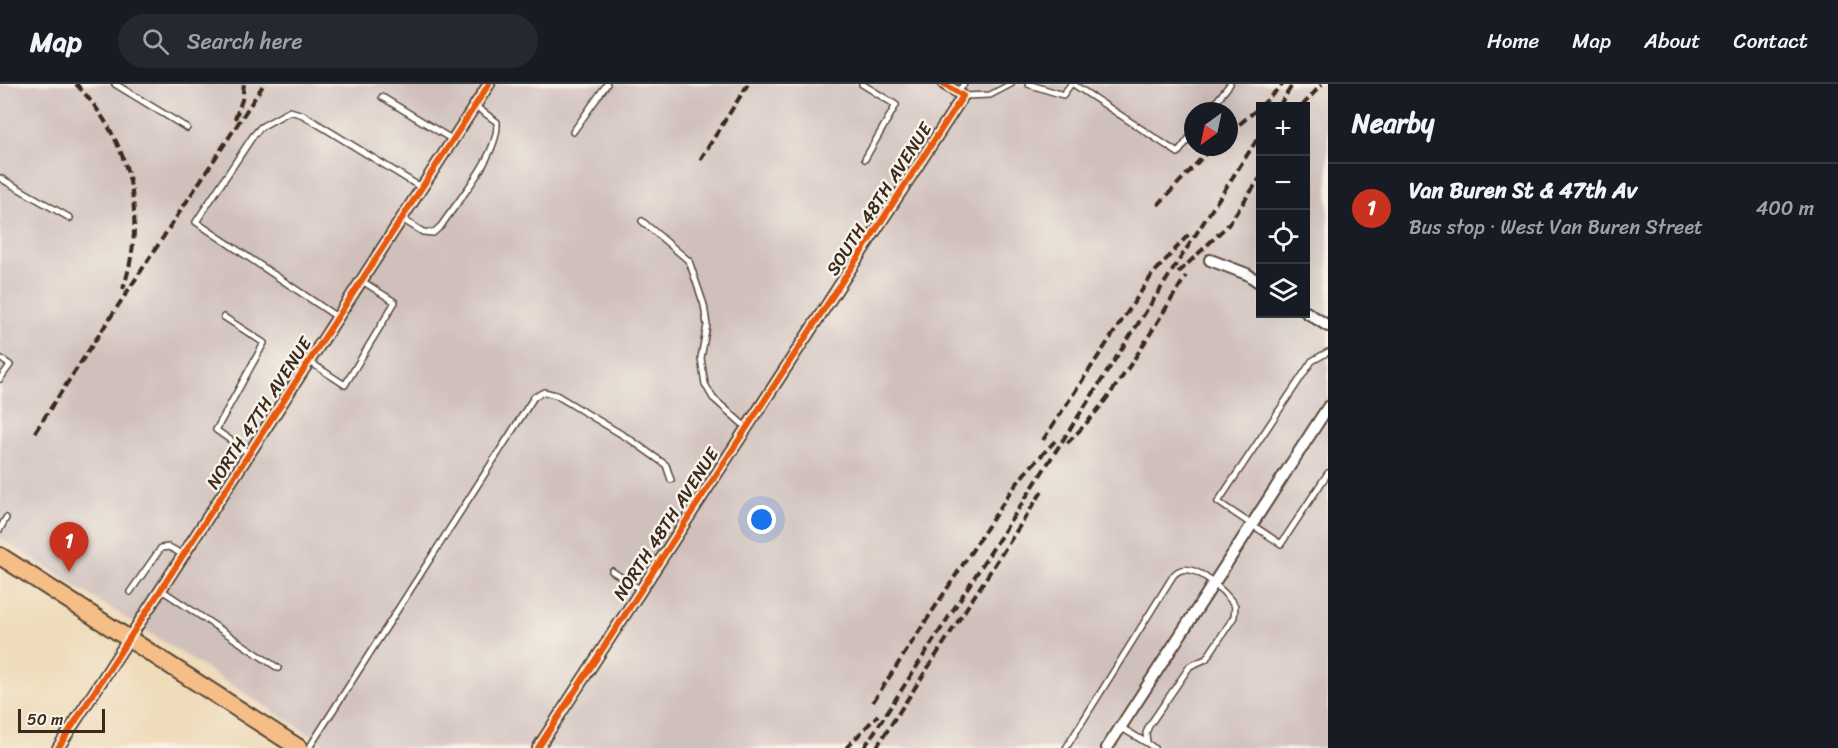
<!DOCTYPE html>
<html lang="en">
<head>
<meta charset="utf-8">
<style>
  :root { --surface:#171b24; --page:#242831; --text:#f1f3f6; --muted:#9ea1a6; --line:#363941; --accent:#c8321e }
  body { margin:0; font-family:Sriracha,sans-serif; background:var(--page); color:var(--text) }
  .controls { position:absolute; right:18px; top:18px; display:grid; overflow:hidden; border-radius:0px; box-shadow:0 6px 24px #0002 }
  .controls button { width:54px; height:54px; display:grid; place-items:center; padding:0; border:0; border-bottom:2px solid var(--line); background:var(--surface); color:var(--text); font:30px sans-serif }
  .compass { position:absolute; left:1184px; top:18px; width:54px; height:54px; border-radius:50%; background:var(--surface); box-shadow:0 6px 24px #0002; rotate:213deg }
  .scale { position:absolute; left:18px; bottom:15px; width:87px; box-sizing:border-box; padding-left:6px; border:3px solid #3b2a1e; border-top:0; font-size:16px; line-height:21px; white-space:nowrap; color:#3b2a1e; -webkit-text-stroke:4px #f7f3e8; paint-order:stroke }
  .you { position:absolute; left:762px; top:436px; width:21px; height:21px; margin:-15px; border:4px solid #fff; border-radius:50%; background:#1a73e8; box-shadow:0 0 0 9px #1a73e833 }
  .badge { display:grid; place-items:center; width:39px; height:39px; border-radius:50%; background:var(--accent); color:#fff; font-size:20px; font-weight:700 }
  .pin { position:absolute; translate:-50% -50px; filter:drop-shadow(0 2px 3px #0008) }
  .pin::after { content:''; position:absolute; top:32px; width:21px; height:18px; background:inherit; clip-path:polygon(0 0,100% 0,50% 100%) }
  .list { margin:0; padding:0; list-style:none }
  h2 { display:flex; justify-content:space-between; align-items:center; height:78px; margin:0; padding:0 24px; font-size:26px }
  h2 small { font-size:20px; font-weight:400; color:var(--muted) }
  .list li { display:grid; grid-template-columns:39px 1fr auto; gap:18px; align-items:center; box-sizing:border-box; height:90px; padding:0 24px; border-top:2px solid var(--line) }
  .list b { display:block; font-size:22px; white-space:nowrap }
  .list p { margin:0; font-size:20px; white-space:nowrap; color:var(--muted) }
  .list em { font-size:20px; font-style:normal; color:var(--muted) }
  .icon { flex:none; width:33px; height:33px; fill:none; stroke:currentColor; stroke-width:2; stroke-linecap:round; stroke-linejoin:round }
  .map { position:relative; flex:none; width:1328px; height:664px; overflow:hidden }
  header { display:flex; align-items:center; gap:36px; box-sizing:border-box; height:84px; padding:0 30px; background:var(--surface); border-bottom:2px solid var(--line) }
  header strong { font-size:28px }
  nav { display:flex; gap:33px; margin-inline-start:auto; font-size:21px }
  .search { width:420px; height:54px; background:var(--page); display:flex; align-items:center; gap:15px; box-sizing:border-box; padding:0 21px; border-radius:33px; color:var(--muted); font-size:22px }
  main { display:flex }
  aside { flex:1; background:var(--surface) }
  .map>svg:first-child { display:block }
</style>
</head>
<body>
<header>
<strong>Map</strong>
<div class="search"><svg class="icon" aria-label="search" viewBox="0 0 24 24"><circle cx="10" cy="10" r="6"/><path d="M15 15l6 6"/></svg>Search here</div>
<nav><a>Home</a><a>Map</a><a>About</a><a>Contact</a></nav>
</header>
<main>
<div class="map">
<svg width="1328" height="664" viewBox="0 0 1328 664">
  <rect width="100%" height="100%" fill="#f7f3e8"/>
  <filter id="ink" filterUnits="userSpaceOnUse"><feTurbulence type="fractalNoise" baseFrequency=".0167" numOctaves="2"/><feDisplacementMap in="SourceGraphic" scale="12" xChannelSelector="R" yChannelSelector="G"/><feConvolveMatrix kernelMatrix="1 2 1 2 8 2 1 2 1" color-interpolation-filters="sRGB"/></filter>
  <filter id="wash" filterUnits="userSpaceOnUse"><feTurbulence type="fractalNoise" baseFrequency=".008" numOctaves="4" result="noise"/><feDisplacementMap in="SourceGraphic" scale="24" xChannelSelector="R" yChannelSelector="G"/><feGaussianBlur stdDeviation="1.35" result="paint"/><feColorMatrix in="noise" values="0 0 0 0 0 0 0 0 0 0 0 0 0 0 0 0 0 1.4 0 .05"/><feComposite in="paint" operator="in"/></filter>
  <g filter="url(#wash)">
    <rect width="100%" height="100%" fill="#efdcbb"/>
    <path fill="#d0c0bc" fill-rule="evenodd" d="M 0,0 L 1328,0 L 1328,664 L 331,664 L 0,454 ZM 1260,22 L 1306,22 L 1306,230 L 1260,230 ZM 1193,27 L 1229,27 L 1229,63 L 1193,63 Z"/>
  </g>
  <g filter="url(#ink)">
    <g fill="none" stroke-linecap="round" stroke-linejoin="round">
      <defs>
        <path id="service" d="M 115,0 L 187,44
          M 862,0 L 896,21 L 865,75
          M 1028,0 L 1063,11 L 1071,0
          M 1073,0 L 1178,69 L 1193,49
          M 957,9 L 964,0
          M 963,12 L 990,11 L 1011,0
          M 382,13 L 453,56
          M 1209,27 L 1230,0
          M 573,48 L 607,0
          M 0,94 L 70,134
          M 402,135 L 423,148 L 433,149 L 441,142 C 459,115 499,70 497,38 L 475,22
          M 642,137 L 689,177 L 704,221 L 707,241 L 701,274 L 705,300 L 713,314 L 747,344
          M 224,233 L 264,259 L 216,346 L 249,369
          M 337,233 L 196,138 L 253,52 L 261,43 L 290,27 L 303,31 L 422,104
          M 1328,268 L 1312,277 L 1218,418 L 1281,460 L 1328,389
          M 0,274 L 10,281 L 0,295
          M 310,278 L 345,301 L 395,218 L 362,197
          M 0,445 L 6,434
          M 612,487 L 641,506
          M 163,507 L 278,584
          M 130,508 L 161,464 L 169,463 L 184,471
          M 1120,643 L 1147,659
          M 309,664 L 534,313 L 544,308 L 556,311 L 631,356 L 666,381 L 671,396
          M 1066,664 L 1173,492 C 1189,471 1225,507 1235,522 L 1234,533 L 1206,575 L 1190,582 L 1149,642 L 1146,649 L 1147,659 L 1154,664"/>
        <path id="minor" d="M 1210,176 L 1247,190 L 1260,199
          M 1306,228 L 1328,242
          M 58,664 L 489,0
          M 538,664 L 963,12 L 944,0
          M 1107,664 L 1328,323"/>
        <path id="primary" d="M 0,472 L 299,664"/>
      </defs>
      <use href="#service" stroke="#564536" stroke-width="8"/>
      <use href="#minor" stroke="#564536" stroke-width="14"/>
      <use href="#primary" stroke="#564536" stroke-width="20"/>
      <use href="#service" stroke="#fff" stroke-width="5"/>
      <use href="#minor" stroke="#fff" stroke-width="10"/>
      <use href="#primary" stroke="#f6be87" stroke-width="16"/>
      <path stroke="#3b2a1e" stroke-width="4" stroke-dasharray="9 4.5" stroke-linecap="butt" d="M 76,0 C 131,58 148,129 123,205
        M 1261,22 L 1283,0
        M 1279,22 L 1293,0
        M 1302,22 L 1322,0
        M 235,35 L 242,16 L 244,0
        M 1229,49 L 1260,23
        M 700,76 L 748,0
        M 1158,121 L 1212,63
        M 1178,189 L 1228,141 L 1260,94
        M 35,348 L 264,0
        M 1043,356 L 1152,191 L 1190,149
        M 1067,359 C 1116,313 1150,248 1186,192
        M 873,618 L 1009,410 L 1025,389 L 1055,357
        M 846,664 L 878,631
        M 864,664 L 1260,51
        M 876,664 L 1043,406"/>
      <defs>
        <path id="cycleway" d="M 58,664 L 489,0
          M 538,664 L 963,12 L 944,0"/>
      </defs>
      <use href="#cycleway" stroke="#f7f3e8" stroke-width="10"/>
      <use href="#cycleway" stroke="#e8590c" stroke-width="6"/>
    </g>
  </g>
  <g text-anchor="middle" stroke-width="5" stroke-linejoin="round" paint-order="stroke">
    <g font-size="18" fill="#3b2a1e" stroke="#f7f3e8">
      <text transform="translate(879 115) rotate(-57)" y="6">SOUTH 48TH AVENUE</text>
      <text transform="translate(259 329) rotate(-57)" y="6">NORTH 47TH AVENUE</text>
      <text transform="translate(666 440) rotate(-57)" y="6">NORTH 48TH AVENUE</text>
    </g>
  </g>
</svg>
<div class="controls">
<button>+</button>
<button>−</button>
<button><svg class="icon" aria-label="locate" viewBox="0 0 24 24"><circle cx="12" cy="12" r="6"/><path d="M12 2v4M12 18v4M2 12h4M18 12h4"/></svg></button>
<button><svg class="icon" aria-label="layers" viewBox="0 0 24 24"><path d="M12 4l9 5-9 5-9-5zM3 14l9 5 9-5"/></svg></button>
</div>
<svg class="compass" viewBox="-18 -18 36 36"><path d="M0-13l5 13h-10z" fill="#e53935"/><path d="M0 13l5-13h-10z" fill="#9ea1a6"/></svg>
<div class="scale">50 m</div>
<div class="you"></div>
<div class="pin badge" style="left:69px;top:488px">1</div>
</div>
<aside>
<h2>Nearby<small></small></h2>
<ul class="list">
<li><span class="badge">1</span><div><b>Van Buren St &amp; 47th Av</b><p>Bus stop · West Van Buren Street</p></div><em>400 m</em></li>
</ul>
</aside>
</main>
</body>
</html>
